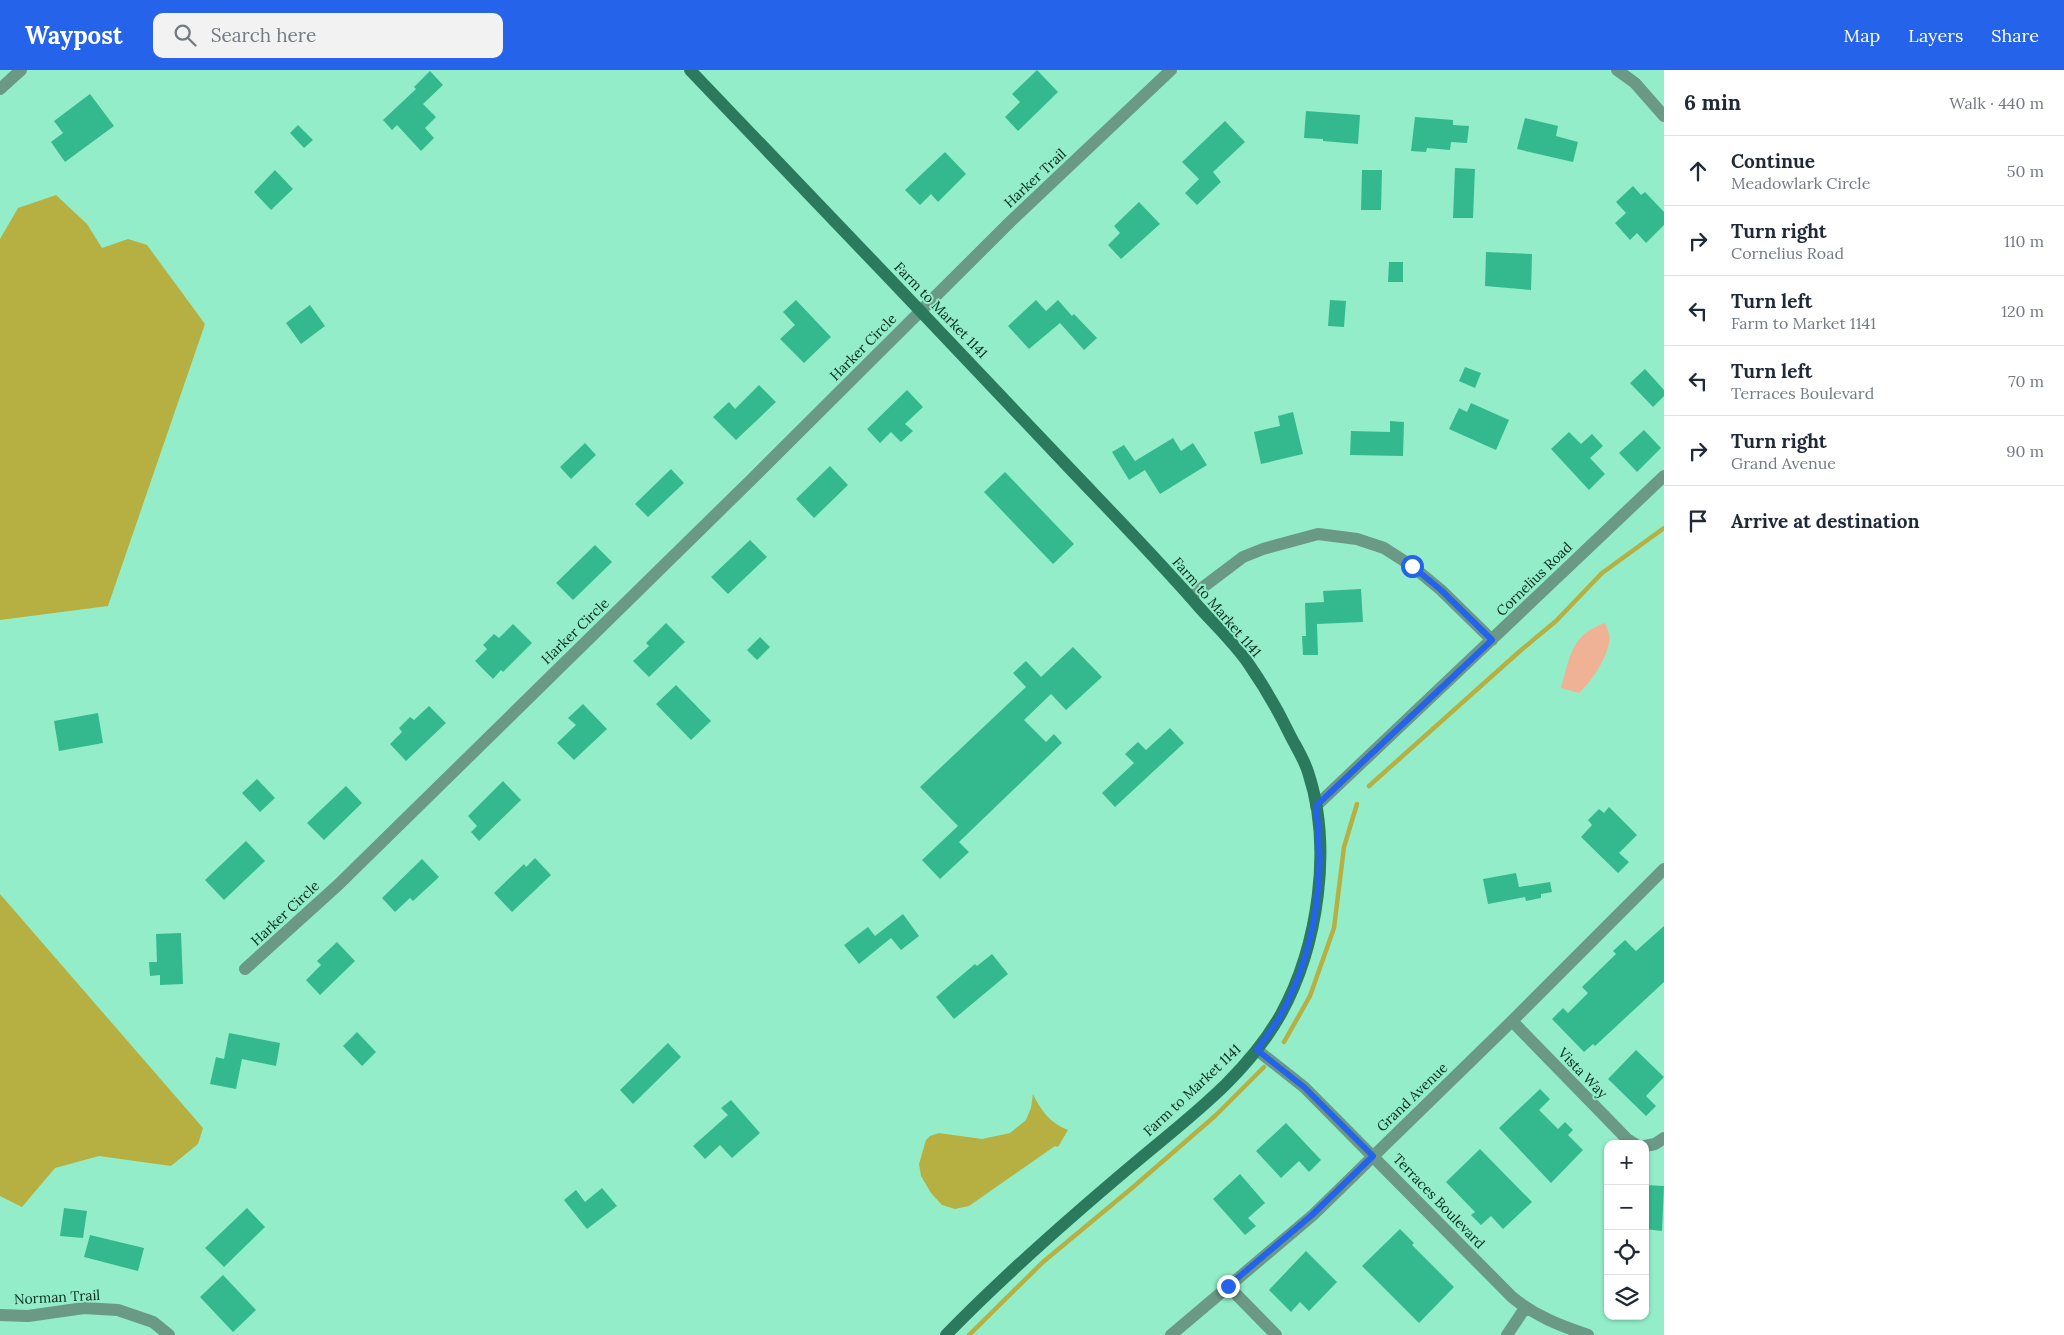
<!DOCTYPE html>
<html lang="en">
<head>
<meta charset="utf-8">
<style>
  :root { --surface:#fff; --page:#f2f2f3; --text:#1f2937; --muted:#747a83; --line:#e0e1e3; --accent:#2563eb }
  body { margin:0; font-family:Lora,serif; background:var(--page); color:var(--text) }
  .controls { position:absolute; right:15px; bottom:15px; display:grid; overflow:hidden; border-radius:10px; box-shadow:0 1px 4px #0004 }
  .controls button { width:45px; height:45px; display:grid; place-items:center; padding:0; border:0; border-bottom:1px solid var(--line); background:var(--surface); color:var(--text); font:25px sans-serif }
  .stop { position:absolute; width:15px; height:15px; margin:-11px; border:4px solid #2563eb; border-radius:50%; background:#fff }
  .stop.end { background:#2563eb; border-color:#fff; box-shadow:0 1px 5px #0008 }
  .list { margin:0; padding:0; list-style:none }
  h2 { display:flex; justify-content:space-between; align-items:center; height:65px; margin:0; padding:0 20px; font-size:21px }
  h2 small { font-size:16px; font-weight:400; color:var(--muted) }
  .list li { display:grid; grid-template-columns:32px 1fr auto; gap:15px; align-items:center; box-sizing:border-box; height:70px; padding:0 20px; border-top:1px solid var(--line) }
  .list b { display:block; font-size:19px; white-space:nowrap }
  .list p { margin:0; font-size:16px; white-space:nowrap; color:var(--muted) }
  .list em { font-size:16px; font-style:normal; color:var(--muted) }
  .icon { flex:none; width:28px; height:28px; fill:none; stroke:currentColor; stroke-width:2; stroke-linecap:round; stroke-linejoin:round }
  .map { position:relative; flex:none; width:1664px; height:1265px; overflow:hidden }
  header { display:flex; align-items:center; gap:30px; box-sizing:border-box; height:70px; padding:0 25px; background:var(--accent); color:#fff }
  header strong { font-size:24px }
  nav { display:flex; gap:28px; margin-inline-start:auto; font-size:18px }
  .search { width:350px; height:45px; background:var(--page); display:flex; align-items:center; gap:12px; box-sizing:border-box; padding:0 18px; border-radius:10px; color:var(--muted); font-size:19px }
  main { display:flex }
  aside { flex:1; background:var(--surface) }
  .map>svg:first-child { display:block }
</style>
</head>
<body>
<header>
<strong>Waypost</strong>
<div class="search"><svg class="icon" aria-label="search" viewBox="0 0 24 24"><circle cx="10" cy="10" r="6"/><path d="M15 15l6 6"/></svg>Search here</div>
<nav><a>Map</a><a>Layers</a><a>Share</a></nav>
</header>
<main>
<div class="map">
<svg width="1664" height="1265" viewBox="0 0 1664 1265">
  <rect width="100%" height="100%" fill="#93edc9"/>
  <path fill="#efb295" d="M 1605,553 C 1606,556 1608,560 1609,564 C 1613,580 1591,613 1579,623 L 1561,618 C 1570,587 1571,564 1605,553 Z"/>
  <path fill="#b6b043" d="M 56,125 L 87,154 L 102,178 L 128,169 L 147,175 L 205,254 L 108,536 L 0,550 L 0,169 L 18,138 Z
    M 0,824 L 203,1058 L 198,1074 L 171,1096 L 99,1086 L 55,1098 L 22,1137 L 0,1126 Z
    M 1033,1024 C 1041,1041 1050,1053 1068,1060 L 1058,1077 L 1055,1076 L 969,1136 L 955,1139 L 942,1135 L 931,1123 L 921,1106 L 919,1094 L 926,1070 L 930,1066 L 939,1063 L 982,1069 L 1010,1063 L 1026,1050 L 1031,1038 Z"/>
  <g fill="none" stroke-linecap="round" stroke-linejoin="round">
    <path stroke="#b6b043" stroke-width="4.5" d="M 1369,716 L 1520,581 L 1556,551 L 1602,503 L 1664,458
      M 1284,972 L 1310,926 L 1334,858 L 1344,777 L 1357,734
      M 969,1265 L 1043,1192 L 1132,1118 L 1215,1046 L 1264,997"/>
  </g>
  <path fill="#34b98e" d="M 1037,0 L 1058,22 L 1018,61 L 1005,47 L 1020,32 L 1012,24 Z
    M 430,1 L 443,15 L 423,34 L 436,47 L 425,58 L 434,68 L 421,81 L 397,55 L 392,60 L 383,50 L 416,19 L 414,17 Z
    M 90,24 L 114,56 L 65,92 L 51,72 L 63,63 L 54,51 Z
    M 1306,41 L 1360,45 L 1358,74 L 1323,71 L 1323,69 L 1304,68 Z
    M 1415,47 L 1453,50 L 1453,55 L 1469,56 L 1467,73 L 1451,72 L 1450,80 L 1427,78 L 1426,82 L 1411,81 Z
    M 1525,48 L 1558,56 L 1556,66 L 1578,72 L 1573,92 L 1517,79 Z
    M 1225,51 L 1245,72 L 1213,102 L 1221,112 L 1197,135 L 1185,123 L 1199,109 L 1182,92 Z
    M 298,55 L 313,70 L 304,78 L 290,63 Z
    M 945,82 L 966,104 L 938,132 L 931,124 L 920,135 L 905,120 Z
    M 1455,98 L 1475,99 L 1473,148 L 1453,148 Z
    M 275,100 L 293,119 L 271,140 L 254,122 Z
    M 1362,100 L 1382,100 L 1381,140 L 1361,140 Z
    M 1633,116 L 1641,125 L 1645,122 L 1664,142 L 1664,155 L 1646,173 L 1637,163 L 1630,170 L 1615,153 L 1626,143 L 1616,132 Z
    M 1139,132 L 1160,154 L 1121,189 L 1108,175 L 1120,163 L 1114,156 Z
    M 1486,182 L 1532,184 L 1531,220 L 1485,216 Z
    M 1389,192 L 1403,192 L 1403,212 L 1388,212 Z
    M 796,230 L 831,267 L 804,293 L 780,269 L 795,255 L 783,242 Z
    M 1036,230 L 1046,241 L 1058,230 L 1072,246 L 1074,244 L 1097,268 L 1084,280 L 1060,253 L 1029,279 L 1008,256 Z
    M 1330,230 L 1346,231 L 1344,257 L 1328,256 Z
    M 310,235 L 325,256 L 301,274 L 286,253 Z
    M 1465,297 L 1481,303 L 1475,318 L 1459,311 Z
    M 1645,299 L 1664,320 L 1664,326 L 1653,337 L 1630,313 Z
    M 759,315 L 776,332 L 736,370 L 713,347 L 729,332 L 735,339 Z
    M 907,320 L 923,337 L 905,354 L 913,361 L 901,372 L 891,362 L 880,373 L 867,359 Z
    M 1471,333 L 1509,350 L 1496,380 L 1449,359 L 1459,338 L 1467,342 Z
    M 1293,342 L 1303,384 L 1261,394 L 1254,362 L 1280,356 L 1278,346 Z
    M 1390,351 L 1404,352 L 1403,386 L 1350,385 L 1351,361 L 1390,362 Z
    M 1644,360 L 1661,378 L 1637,402 L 1619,383 Z
    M 1569,362 L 1581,374 L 1592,364 L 1603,376 L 1590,388 L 1605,404 L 1589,420 L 1551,379 Z
    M 1173,368 L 1181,381 L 1193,373 L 1207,395 L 1160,424 L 1145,400 L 1129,410 L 1112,382 L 1124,375 L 1135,391 Z
    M 585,373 L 596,385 L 571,409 L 560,397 Z
    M 830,396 L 848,415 L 814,448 L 796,429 Z
    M 671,399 L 684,413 L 648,447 L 635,434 Z
    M 1005,402 L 1074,474 L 1053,494 L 984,422 Z
    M 750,470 L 767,487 L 728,524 L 711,507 Z
    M 595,475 L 612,492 L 573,530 L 556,513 Z
    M 1361,519 L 1363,552 L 1317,554 L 1318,585 L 1303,585 L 1302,566 L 1306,566 L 1305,533 L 1324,532 L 1323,521 Z
    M 666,553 L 685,572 L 649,607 L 633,591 L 649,576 L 646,573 Z
    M 513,554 L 532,573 L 503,602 L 501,600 L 493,609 L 475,591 L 487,579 L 483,575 L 494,564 L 499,568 Z
    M 760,567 L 770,577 L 757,590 L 747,580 Z
    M 1073,577 L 1102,607 L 1066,640 L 1051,624 L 1024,650 L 1046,672 L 1054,664 L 1062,673 L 959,772 L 969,782 L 940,809 L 922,790 L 958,756 L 920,717 L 1026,617 L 1013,603 L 1026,591 L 1041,607 Z
    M 676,615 L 711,651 L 691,670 L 656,634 Z
    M 583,634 L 607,659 L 574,690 L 557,673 L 576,655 L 568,648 Z
    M 429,636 L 446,653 L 406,691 L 390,674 L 402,662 L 399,658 L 410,647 L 414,650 Z
    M 98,643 L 103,673 L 59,681 L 54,651 Z
    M 1170,658 L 1184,673 L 1115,737 L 1102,723 L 1134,693 L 1125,684 L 1138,672 L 1146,680 Z
    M 257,709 L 275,728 L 260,742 L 242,723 Z
    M 503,711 L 521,730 L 479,771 L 471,762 L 477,756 L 468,746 Z
    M 346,716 L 362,733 L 324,770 L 307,753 Z
    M 1609,737 L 1637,765 L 1619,783 L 1629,792 L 1618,803 L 1581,767 L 1592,755 L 1588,750 L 1599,739 L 1604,743 Z
    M 246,771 L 265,791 L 224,830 L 205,810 Z
    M 535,788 L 551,805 L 512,842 L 494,823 L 524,794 L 526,797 Z
    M 422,789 L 439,807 L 413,831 L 410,828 L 395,842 L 382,828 Z
    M 1516,803 L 1519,817 L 1550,812 L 1552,822 L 1541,824 L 1541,828 L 1526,831 L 1525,827 L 1488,834 L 1483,809 Z
    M 903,844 L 919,866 L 901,880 L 891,868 L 859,894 L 844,875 L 868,857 L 875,866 Z
    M 1664,856 L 1664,912 L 1595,976 L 1593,974 L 1584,982 L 1552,949 L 1563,938 L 1568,943 L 1588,923 L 1582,917 L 1616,884 L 1613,881 L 1625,870 L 1636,881 Z
    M 181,863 L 183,914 L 160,915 L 160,905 L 150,906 L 149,892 L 157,892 L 156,864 Z
    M 337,872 L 355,891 L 320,925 L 306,910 L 321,895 L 317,891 Z
    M 992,884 L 1008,904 L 954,949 L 936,927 L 975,894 L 977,896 Z
    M 357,962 L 376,982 L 362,996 L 343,976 Z
    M 229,963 L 280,973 L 276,996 L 242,989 L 236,1019 L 210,1014 L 216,987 L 224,989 Z
    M 668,973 L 681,987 L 633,1034 L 620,1020 Z
    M 1636,980 L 1664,1007 L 1646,1026 L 1656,1036 L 1646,1046 L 1608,1009 Z
    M 1540,1019 L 1550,1029 L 1539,1040 L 1558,1059 L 1565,1052 L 1573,1060 L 1568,1065 L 1583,1080 L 1551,1113 L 1499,1058 Z
    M 731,1030 L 760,1063 L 732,1088 L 720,1075 L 705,1089 L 693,1076 L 728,1045 L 721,1038 Z
    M 1286,1053 L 1321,1090 L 1309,1102 L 1299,1091 L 1281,1108 L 1256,1081 Z
    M 1480,1079 L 1532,1132 L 1503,1159 L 1491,1146 L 1481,1155 L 1471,1145 L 1475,1142 L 1446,1112 Z
    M 1240,1104 L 1265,1133 L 1248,1148 L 1256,1156 L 1245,1165 L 1213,1129 Z
    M 1645,1115 L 1664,1116 L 1662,1161 L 1645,1159 Z
    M 602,1118 L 617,1136 L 587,1159 L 564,1130 L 576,1120 L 585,1132 Z
    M 64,1138 L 87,1141 L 83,1168 L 60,1166 Z
    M 247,1138 L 265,1157 L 224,1197 L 205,1178 Z
    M 1400,1159 L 1414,1173 L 1412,1175 L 1454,1217 L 1419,1253 L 1362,1196 Z
    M 90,1165 L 144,1178 L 138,1201 L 84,1187 Z
    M 1306,1181 L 1337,1212 L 1309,1241 L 1300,1232 L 1291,1242 L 1269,1220 Z
    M 223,1205 L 256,1240 L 233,1262 L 200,1227 Z"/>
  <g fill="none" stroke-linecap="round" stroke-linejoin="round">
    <path stroke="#6a9985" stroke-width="12" d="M 1617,0 L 1635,13 L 1664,46
      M 0,19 L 21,0
      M 1190,527 L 1243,487 L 1263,479 L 1318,464 L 1357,469 L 1384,478 L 1412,496 L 1441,520 L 1492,570
      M 1316,736 L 1664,406
      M 245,899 L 338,815 L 753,408 L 1011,151 L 1171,0
      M 1512,951 L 1627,1069 L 1635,1074
      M 1257,980 L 1304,1017 L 1512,1227 C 1535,1246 1561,1256 1588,1265
      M 1645,1076 L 1655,1074 L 1664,1068
      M 1228,1216 L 1276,1265
      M 0,1245 L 28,1246 L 84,1238 L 118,1240 L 153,1252 L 169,1265
      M 1171,1265 L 1313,1145 L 1512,951 L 1664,799
      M 1507,1265 L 1525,1238"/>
    <path stroke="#2b7a5e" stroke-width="12" d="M 690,0 C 818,134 947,268 1074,403 C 1116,447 1159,491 1199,537 C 1215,555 1234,573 1248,593 C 1264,616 1278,640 1290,665 C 1296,677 1304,689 1308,702 C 1333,777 1318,876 1281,944 C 1246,1007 1184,1051 1130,1097 C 1066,1151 1004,1205 946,1265"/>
  </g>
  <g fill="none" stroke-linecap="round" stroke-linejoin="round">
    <path stroke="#2563eb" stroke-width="6" d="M 1228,1216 L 1312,1145 L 1373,1086 L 1304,1017 L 1257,980 C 1265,968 1274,957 1281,945 C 1315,882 1326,806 1316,736 L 1492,570 L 1441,520 L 1412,496"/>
  </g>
  <g text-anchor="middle" stroke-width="4" stroke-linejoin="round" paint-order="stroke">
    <g font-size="14" fill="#01291c" stroke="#93edc9">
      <text transform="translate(1035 108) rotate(-43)" y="5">Harker Trail</text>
      <text transform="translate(941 240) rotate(46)" y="5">Farm to Market 1141</text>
      <text transform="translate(863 277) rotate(-45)" y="5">Harker Circle</text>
      <text transform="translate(1534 509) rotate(-44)" y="5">Cornelius Road</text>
      <text transform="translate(1217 537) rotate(49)" y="5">Farm to Market 1141</text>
      <text transform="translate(575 561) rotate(-44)" y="5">Harker Circle</text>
      <text transform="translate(285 843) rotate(-43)" y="5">Harker Circle</text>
      <text transform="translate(1583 1003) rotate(46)" y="5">Vista Way</text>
      <text transform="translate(1192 1020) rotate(-43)" y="5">Farm to Market 1141</text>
      <text transform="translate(1412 1027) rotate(-44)" y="5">Grand Avenue</text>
      <text transform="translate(1439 1131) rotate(46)" y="5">Terraces Boulevard</text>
      <text transform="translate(57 1227) rotate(-3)" y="5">Norman Trail</text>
    </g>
  </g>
</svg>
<div class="controls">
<button>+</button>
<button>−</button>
<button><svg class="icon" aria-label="locate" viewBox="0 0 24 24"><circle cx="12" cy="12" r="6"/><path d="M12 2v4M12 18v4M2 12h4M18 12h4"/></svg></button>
<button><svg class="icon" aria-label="layers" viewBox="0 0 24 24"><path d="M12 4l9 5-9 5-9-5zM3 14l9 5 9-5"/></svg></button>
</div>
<div class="stop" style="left:1412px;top:496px"></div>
<div class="stop end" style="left:1228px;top:1216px"></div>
</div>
<aside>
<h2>6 min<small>Walk · 440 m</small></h2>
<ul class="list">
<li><svg class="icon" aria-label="ahead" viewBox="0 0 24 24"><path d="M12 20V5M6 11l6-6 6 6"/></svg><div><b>Continue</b><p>Meadowlark Circle</p></div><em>50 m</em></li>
<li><svg class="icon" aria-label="right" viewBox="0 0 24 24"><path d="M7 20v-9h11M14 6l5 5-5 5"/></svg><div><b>Turn right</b><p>Cornelius Road</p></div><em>110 m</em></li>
<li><svg class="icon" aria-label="left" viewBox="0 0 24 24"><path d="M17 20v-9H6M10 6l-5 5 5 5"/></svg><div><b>Turn left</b><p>Farm to Market 1141</p></div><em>120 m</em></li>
<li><svg class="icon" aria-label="left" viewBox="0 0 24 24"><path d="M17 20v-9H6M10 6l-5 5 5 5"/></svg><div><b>Turn left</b><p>Terraces Boulevard</p></div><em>70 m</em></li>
<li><svg class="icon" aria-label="right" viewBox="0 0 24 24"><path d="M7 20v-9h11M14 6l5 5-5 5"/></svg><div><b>Turn right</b><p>Grand Avenue</p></div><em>90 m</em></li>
<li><svg class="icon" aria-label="arrive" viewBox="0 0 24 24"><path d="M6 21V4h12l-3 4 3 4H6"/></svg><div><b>Arrive at destination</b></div></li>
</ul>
</aside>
</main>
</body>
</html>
